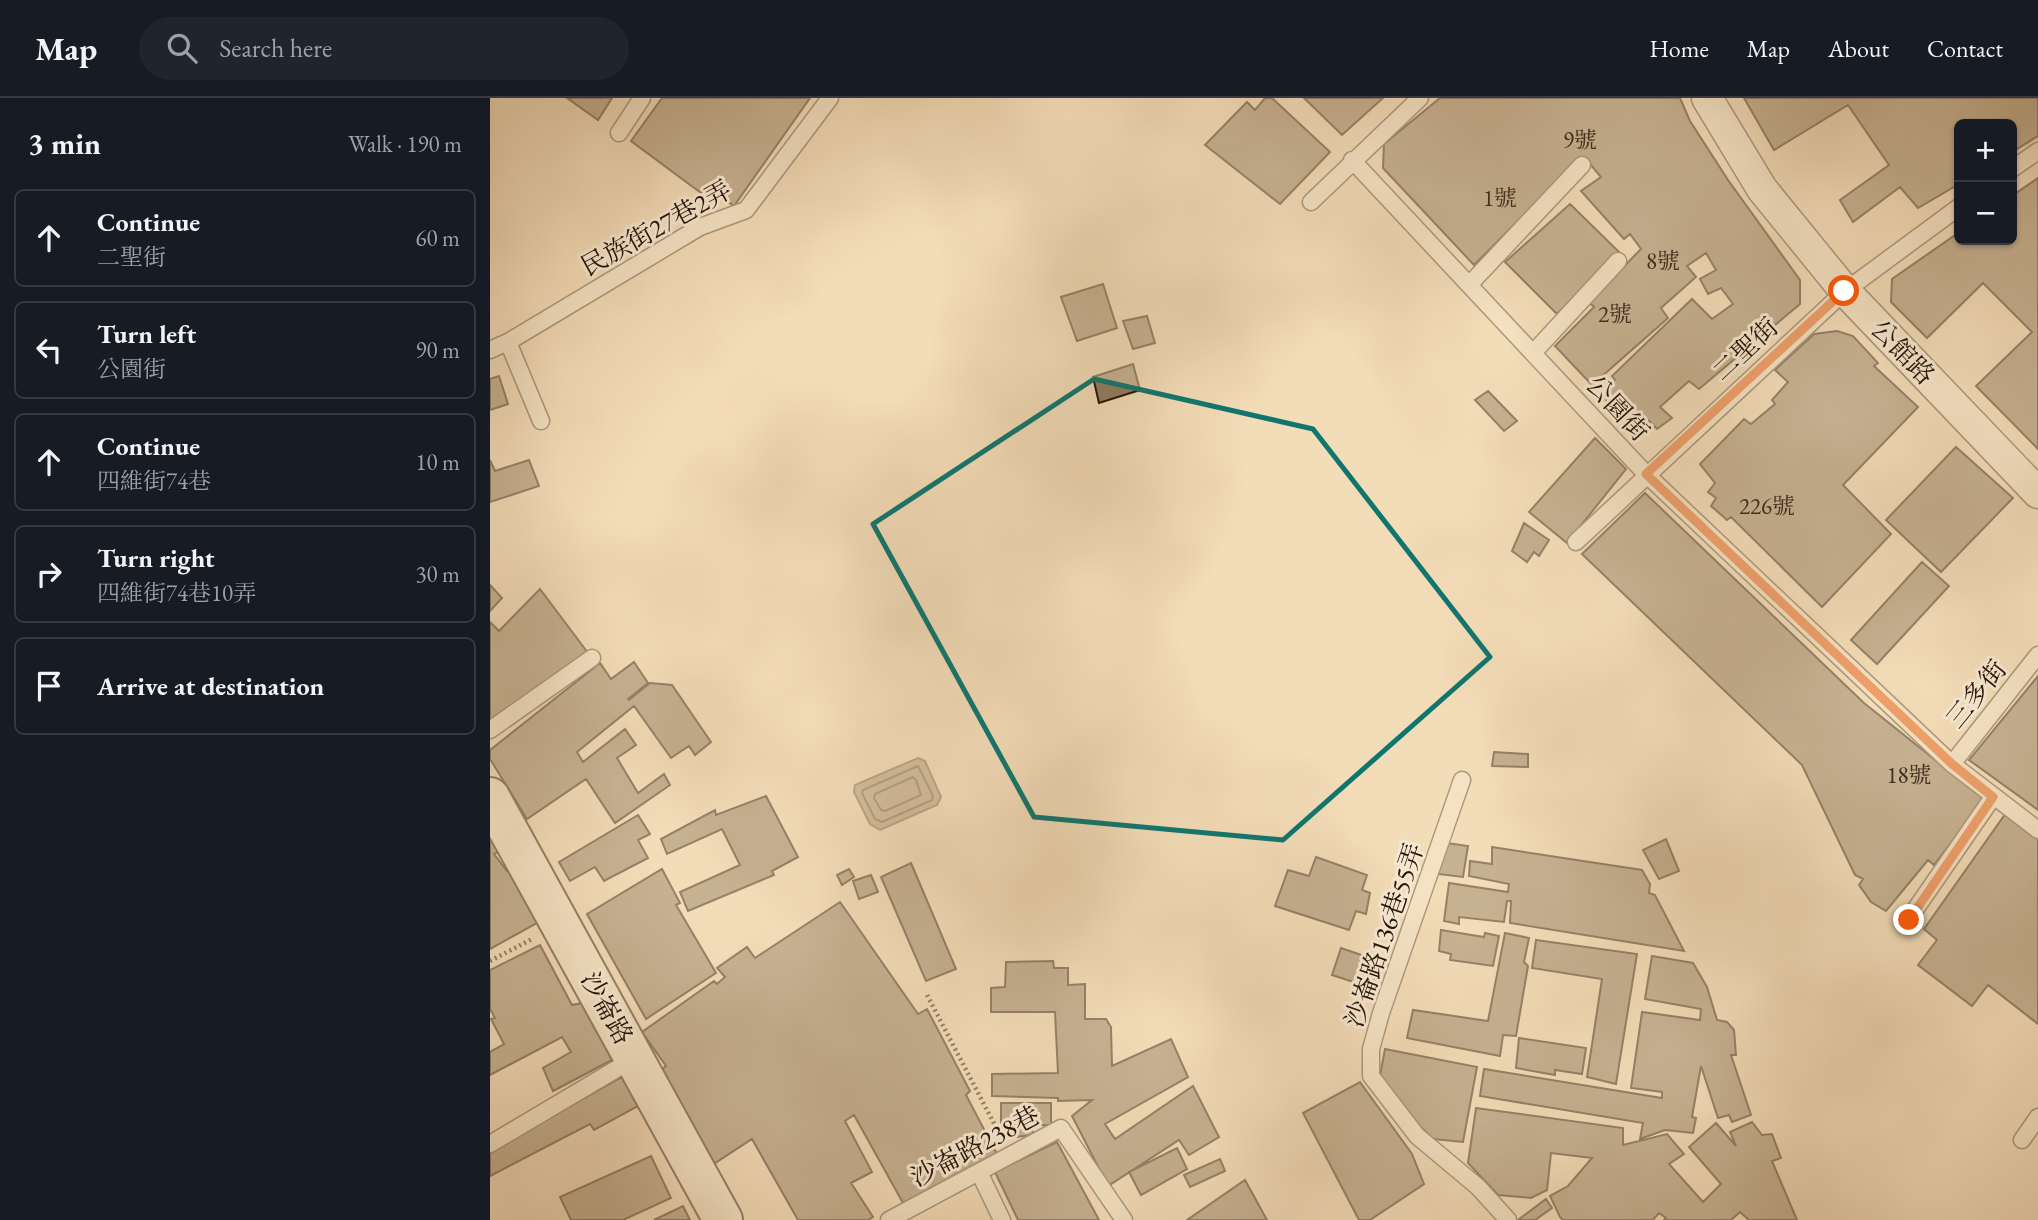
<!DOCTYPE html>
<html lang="en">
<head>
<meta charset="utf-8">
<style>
  :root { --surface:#171b24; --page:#20242c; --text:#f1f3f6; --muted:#9ea1a6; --line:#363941 }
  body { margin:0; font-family:"EB Garamond","Noto Serif TC",serif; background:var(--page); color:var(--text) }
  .controls { position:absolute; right:21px; top:21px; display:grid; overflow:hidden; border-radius:10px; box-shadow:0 2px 5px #0004 }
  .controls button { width:63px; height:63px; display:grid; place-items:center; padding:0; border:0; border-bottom:2px solid var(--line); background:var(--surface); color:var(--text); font:35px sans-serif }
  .stop { position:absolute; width:21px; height:21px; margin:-16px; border:5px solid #ea580c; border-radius:50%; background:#fff }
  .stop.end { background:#ea580c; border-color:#fff; box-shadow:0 2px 7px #0008 }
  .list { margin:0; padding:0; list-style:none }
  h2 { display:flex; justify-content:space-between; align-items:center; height:91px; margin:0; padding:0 28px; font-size:30px }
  h2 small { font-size:23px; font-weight:400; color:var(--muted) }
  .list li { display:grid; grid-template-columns:46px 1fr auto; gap:21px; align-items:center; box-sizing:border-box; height:98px; margin:0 14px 14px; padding:0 14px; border:2px solid var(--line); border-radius:10px }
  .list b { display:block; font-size:26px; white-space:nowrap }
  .list p { margin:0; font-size:23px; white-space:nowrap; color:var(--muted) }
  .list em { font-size:23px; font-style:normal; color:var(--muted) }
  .icon { flex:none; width:38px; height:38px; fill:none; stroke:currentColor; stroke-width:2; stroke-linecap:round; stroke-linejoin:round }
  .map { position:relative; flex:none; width:1548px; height:1122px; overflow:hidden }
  header { display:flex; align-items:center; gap:42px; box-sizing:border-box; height:98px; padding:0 35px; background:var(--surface); border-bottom:2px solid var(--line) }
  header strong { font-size:33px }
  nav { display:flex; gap:38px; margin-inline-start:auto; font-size:24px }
  .search { width:490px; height:63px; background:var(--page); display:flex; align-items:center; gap:18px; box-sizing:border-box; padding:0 24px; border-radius:38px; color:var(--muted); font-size:26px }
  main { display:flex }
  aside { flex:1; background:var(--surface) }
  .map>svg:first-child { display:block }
</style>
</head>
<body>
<header>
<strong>Map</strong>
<div class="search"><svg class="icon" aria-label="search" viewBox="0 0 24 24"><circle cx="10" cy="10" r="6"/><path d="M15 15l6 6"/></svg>Search here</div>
<nav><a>Home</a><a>Map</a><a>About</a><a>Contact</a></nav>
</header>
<main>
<aside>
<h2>3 min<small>Walk · 190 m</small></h2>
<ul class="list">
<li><svg class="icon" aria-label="ahead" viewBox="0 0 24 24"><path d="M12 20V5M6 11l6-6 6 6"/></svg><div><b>Continue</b><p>二聖街</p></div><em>60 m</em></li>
<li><svg class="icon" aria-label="left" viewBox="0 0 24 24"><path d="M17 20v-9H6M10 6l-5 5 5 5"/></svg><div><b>Turn left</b><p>公園街</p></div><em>90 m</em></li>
<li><svg class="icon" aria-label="ahead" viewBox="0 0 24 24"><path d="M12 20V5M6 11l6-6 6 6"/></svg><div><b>Continue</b><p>四維街74巷</p></div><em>10 m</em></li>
<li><svg class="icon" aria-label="right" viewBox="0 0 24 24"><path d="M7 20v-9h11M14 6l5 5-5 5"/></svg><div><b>Turn right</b><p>四維街74巷10弄</p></div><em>30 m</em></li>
<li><svg class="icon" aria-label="arrive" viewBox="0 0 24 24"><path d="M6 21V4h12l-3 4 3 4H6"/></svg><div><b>Arrive at destination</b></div></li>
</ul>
</aside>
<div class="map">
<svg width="1548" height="1122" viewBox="0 0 1548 1122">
  <rect width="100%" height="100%" fill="#f3dcb8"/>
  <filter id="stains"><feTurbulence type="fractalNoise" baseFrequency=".00286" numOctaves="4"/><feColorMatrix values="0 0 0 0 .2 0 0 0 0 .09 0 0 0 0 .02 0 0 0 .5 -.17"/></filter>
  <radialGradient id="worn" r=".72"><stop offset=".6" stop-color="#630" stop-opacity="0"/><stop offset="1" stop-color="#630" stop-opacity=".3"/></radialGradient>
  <path fill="#ad987b" stroke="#77634b" stroke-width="2" d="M 428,660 L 435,663 L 451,699 L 447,707 L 390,732 L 380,726 L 364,694 L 365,687 Z"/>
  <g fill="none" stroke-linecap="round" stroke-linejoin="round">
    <path stroke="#695640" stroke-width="2" d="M 428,668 L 443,698 L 442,702 L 392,724 L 385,721 L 372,695 L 373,692 Z
      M 423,679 L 426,682 L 431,697 L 395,713 L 391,712 L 384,700 L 385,696 Z"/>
  </g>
  <path fill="#907c62" stroke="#251304" stroke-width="2" d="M 77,0 L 122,0 L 108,22 Z
    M 172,0 L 320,0 L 244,108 L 217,89 L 211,95 L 141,43 Z
    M 775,0 L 782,0 L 840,54 L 790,106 L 715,47 L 757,4 L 765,12 Z
    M 814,0 L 893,0 L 852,37 Z
    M 950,0 L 1190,0 L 1200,23 L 1238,82 L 1310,182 L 1310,206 L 1209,291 L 1199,283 L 1170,309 L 1182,320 L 1167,331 L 1153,317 L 1149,320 L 1130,303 L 1123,309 L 1110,296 L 1125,282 L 1122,278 L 1202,201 L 1222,221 L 1243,206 L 1231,190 L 1218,196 L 1210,181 L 1226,172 L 1216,155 L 1197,168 L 1206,179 L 1171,210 L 1178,220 L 1102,287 L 1065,248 L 1104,209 L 1099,204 L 1151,151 L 1140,136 L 1134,141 L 1091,93 L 1111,79 L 1096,61 L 1081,70 L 984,167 L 893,70 L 894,46 Z
    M 1254,0 L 1548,0 L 1548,38 L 1522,54 L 1522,26 L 1469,26 L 1469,86 L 1428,110 L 1410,89 L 1363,124 L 1350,102 L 1399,67 L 1358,7 L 1284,52 Z
    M 1548,80 L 1548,351 L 1486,288 L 1542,234 L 1493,185 L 1437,240 L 1401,204 L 1402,181 L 1468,135 L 1469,142 L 1478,144 L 1480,142 L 1522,142 L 1522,104 L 1525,101 L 1522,98 Z
    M 1080,106 L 1129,154 L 1067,216 L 1015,164 Z
    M 613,186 L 627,230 L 587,243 L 571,199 Z
    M 657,218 L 665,245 L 643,251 L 633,223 Z
    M 1347,233 L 1363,238 L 1388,265 L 1384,268 L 1428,309 L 1353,387 L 1401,436 L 1332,509 L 1241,419 L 1237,422 L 1221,408 L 1226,400 L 1218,394 L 1225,385 L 1210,366 L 1254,321 L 1261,326 L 1285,306 L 1282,302 L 1298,284 L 1285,272 L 1324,236 Z
    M 643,266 L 650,292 L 609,305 L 603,279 Z
    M 9,278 L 18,306 L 0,312 L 0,281 Z
    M 998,293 L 1027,323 L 1014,333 L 985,302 Z
    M 1105,340 L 1136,371 L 1077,445 L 1039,414 Z
    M 1466,349 L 1523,400 L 1451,474 L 1396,422 Z
    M 0,362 L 5,373 L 39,362 L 49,388 L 0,404 Z
    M 1155,395 L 1374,605 L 1494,701 L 1444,767 L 1438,762 L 1396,813 L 1381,804 L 1369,787 L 1373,781 L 1365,777 L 1312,667 L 1092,456 Z
    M 1034,425 L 1059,442 L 1049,458 L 1044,454 L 1037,464 L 1022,453 Z
    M 1432,464 L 1459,488 L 1387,566 L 1361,542 Z
    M 0,487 L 12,500 L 0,513 Z
    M 50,491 L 98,555 L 0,627 L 0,524 L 9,533 Z
    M 144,564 L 158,585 L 138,601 L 139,602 L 160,585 L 182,587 L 221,644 L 205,657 L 199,648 L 181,660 L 144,608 L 87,654 L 93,664 L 135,631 L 146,647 L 127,660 L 148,695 L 174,676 L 180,687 L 125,725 L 96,681 L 37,721 L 0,661 L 0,652 L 110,565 L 121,581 Z
    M 1548,578 L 1548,712 L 1479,662 Z
    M 1004,654 L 1038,656 L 1038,669 L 1002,668 Z
    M 276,698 L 308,759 L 282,773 L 284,777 L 198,813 L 190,794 L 250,767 L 232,731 L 177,756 L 171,741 L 225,712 L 226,717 Z
    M 1516,715 L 1548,740 L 1548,926 L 1498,887 L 1482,908 L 1428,867 L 1447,842 L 1434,831 Z
    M 148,717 L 160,736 L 148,742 L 158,760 L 114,783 L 105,769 L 80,783 L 69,764 Z
    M 0,725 L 15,750 L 4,756 L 17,773 L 26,768 L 54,821 L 0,851 Z
    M 1176,741 L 1189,773 L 1169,781 L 1153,752 Z
    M 957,745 L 978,748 L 973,779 L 948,776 Z
    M 1002,749 L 1152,772 L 1160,786 L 1159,795 L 1165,797 L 1194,853 L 1020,825 L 1021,803 L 1017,803 L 1014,824 L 969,819 L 969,826 L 954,823 L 959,785 L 1018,794 L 1019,786 L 979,778 L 980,763 L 1002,766 Z
    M 826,759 L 877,777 L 872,792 L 880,795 L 876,816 L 866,813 L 859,832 L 785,808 L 798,772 L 819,778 Z
    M 421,765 L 466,871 L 436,883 L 391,779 Z
    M 172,771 L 190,805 L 186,807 L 226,875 L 156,921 L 97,816 Z
    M 359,771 L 364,779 L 352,787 L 347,777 Z
    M 381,777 L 388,794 L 369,801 L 363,783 Z
    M 350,804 L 428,916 L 437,911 L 480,993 L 476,997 L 508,1058 L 413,1105 L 364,1017 L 355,1023 L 382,1074 L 361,1085 L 383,1119 L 378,1122 L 308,1122 L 262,1041 L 216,1071 L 162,979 L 176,968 L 152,934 L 224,883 L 227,886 L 235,879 L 227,870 L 257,849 L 265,860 Z
    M 951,832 L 994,839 L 995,835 L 1009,838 L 1003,868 L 960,862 L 961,856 L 949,853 Z
    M 1015,835 L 1039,840 L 1034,864 L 1038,868 L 1026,938 L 1013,937 L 1010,958 L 917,940 L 923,912 L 998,923 Z
    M 1046,842 L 1147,856 L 1126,986 L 1097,979 L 1112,881 L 1042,870 Z
    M 50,847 L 82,907 L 92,905 L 122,962 L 63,993 L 53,970 L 81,954 L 72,939 L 0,977 L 0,954 L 14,946 L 1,921 L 5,920 L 0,911 L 0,872 Z
    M 851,850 L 892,864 L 882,890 L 842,877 Z
    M 1162,858 L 1203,865 L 1217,889 L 1227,922 L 1237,924 L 1244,932 L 1246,957 L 1241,957 L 1261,1017 L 1242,1024 L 1239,1017 L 1228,1020 L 1211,968 L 1202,1019 L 1206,1020 L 1203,1035 L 1175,1032 L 1150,1041 L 1153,1025 L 990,998 L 994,971 L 1172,1000 L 1172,994 L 1141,990 L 1152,914 L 1210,922 L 1211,911 L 1155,901 Z
    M 563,863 L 564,870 L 578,870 L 578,887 L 595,886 L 595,921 L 616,921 L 621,929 L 622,968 L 681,941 L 698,979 L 615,1026 L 625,1041 L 703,988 L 729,1039 L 699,1057 L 689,1042 L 618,1088 L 582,1018 L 602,1002 L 568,1003 L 568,1000 L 502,998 L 502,976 L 568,975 L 565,914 L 501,914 L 501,890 L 515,889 L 516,864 Z
    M 1029,940 L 1096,950 L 1092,976 L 1065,972 L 1065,977 L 1026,970 Z
    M 895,951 L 987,969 L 973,1044 L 943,1041 L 906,1005 L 890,978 Z
    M 132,979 L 150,1007 L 104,1032 L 100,1026 L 0,1078 L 0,1053 Z
    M 870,984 L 922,1056 L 934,1086 L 880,1122 L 869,1122 L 813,1015 Z
    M 511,1005 L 561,1005 L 561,1027 L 542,1027 L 543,1037 L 526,1039 L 524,1024 L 511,1025 Z
    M 986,1010 L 1133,1030 L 1133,1047 L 1177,1036 L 1194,1056 L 1179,1066 L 1213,1104 L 1231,1086 L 1199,1049 L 1226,1025 L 1246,1048 L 1240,1034 L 1262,1024 L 1272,1037 L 1282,1036 L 1291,1060 L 1282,1063 L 1307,1122 L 1259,1122 L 1250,1114 L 1241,1122 L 1174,1122 L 1176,1120 L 1169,1115 L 1163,1122 L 1073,1122 L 1070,1119 L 1060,1098 L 1078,1088 L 1102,1060 L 1061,1055 L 1057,1092 L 1041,1100 L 1008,1097 L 978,1065 Z
    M 567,1044 L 609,1122 L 528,1122 L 505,1074 Z
    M 687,1050 L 697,1071 L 651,1097 L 639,1074 Z
    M 161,1058 L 181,1100 L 133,1122 L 81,1122 L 70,1099 Z
    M 730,1061 L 735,1073 L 700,1089 L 694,1077 Z
    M 755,1082 L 777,1122 L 697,1122 Z
    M 1056,1101 L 1062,1110 L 1045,1122 L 1028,1122 Z
    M 193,1108 L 200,1122 L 164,1122 Z"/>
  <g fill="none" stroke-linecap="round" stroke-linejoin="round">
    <defs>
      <path id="lane" d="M 129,35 L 152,0
        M 862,62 L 1156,376 L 1462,666 L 1548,732
        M 1522,71 L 1548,53
        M 821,104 L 930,0
        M 979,187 L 1092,67
        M 18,244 L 51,323
        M 0,252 L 18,244 L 210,129 L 256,112 L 340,0
        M 1043,255 L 1128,163
        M 1086,444 L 1355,193 L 1469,109
        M 0,632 L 102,560
        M 1462,666 L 1548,557
        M 972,682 L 891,915 L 881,951 L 881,978 L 927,1038 L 988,1089 L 1018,1122
        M 1418,822 L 1503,699
        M 1532,1042 L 1548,1019
        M 0,1046 L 145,960
        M 489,1074 L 512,1122
        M 399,1122 L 571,1030 L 634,1122"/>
      <path id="street" d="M 1217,0 L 1272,91 L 1355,193 L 1548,395"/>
      <path id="secondary" d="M 0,699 L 233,1122"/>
    </defs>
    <use href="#lane" stroke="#584531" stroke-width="19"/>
    <use href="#street" stroke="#584531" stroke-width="33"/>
    <use href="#secondary" stroke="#251304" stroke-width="42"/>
    <path stroke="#251304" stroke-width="4.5" stroke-dasharray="2 3.5" stroke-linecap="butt" d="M 0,863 L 42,841
      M 437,897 L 510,1037"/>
    <use href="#lane" stroke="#f7e8d1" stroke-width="16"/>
    <use href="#street" stroke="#f7e8d1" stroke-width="30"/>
    <use href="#secondary" stroke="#f7e8d1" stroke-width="38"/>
  </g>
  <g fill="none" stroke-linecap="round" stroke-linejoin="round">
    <path stroke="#ea580c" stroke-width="9" d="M 1354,193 L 1156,376 L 1462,666 L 1503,699 L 1419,822"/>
  </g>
  <path d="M0 0H1548V1122H0ZM 604,281 L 823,331 L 1000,559 L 793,742 L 544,719 L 383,426 Z" fill="#f3dcb8" fill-opacity=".55" fill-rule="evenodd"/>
  <path fill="none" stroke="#0f766e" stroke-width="5" stroke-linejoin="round" d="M 604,281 L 823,331 L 1000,559 L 793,742 L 544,719 L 383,426 Z"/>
  <g text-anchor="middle" stroke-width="6" stroke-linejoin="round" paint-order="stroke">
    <g font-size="23" fill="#402d1c">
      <text x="1090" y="50">9號</text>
      <text x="1010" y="108">1號</text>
      <text x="1173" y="171">8號</text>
      <text x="1125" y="224">2號</text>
      <text x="1277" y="416">226號</text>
      <text x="1419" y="685">18號</text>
    </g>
    <g font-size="26" fill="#251304" stroke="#f7e8d1">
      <text transform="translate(166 130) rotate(-29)" y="9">民族街27巷2弄</text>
      <text transform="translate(1255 251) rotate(-43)" y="9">二聖街</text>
      <text transform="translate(1413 254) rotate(46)" y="9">公館路</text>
      <text transform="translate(1128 310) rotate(47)" y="9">公園街</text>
      <text transform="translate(1486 596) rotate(-51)" y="9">三多街</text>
      <text transform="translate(894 837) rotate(-71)" y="9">沙崙路136巷55弄</text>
      <text transform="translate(117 910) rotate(61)" y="9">沙崙路</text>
      <text transform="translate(485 1048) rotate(-28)" y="9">沙崙路238巷</text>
    </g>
  </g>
  <rect width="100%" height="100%" filter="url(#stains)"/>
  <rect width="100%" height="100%" fill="url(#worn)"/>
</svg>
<div class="controls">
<button>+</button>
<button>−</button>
</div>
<div class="stop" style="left:1354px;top:193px"></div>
<div class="stop end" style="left:1419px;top:822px"></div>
</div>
</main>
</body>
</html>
